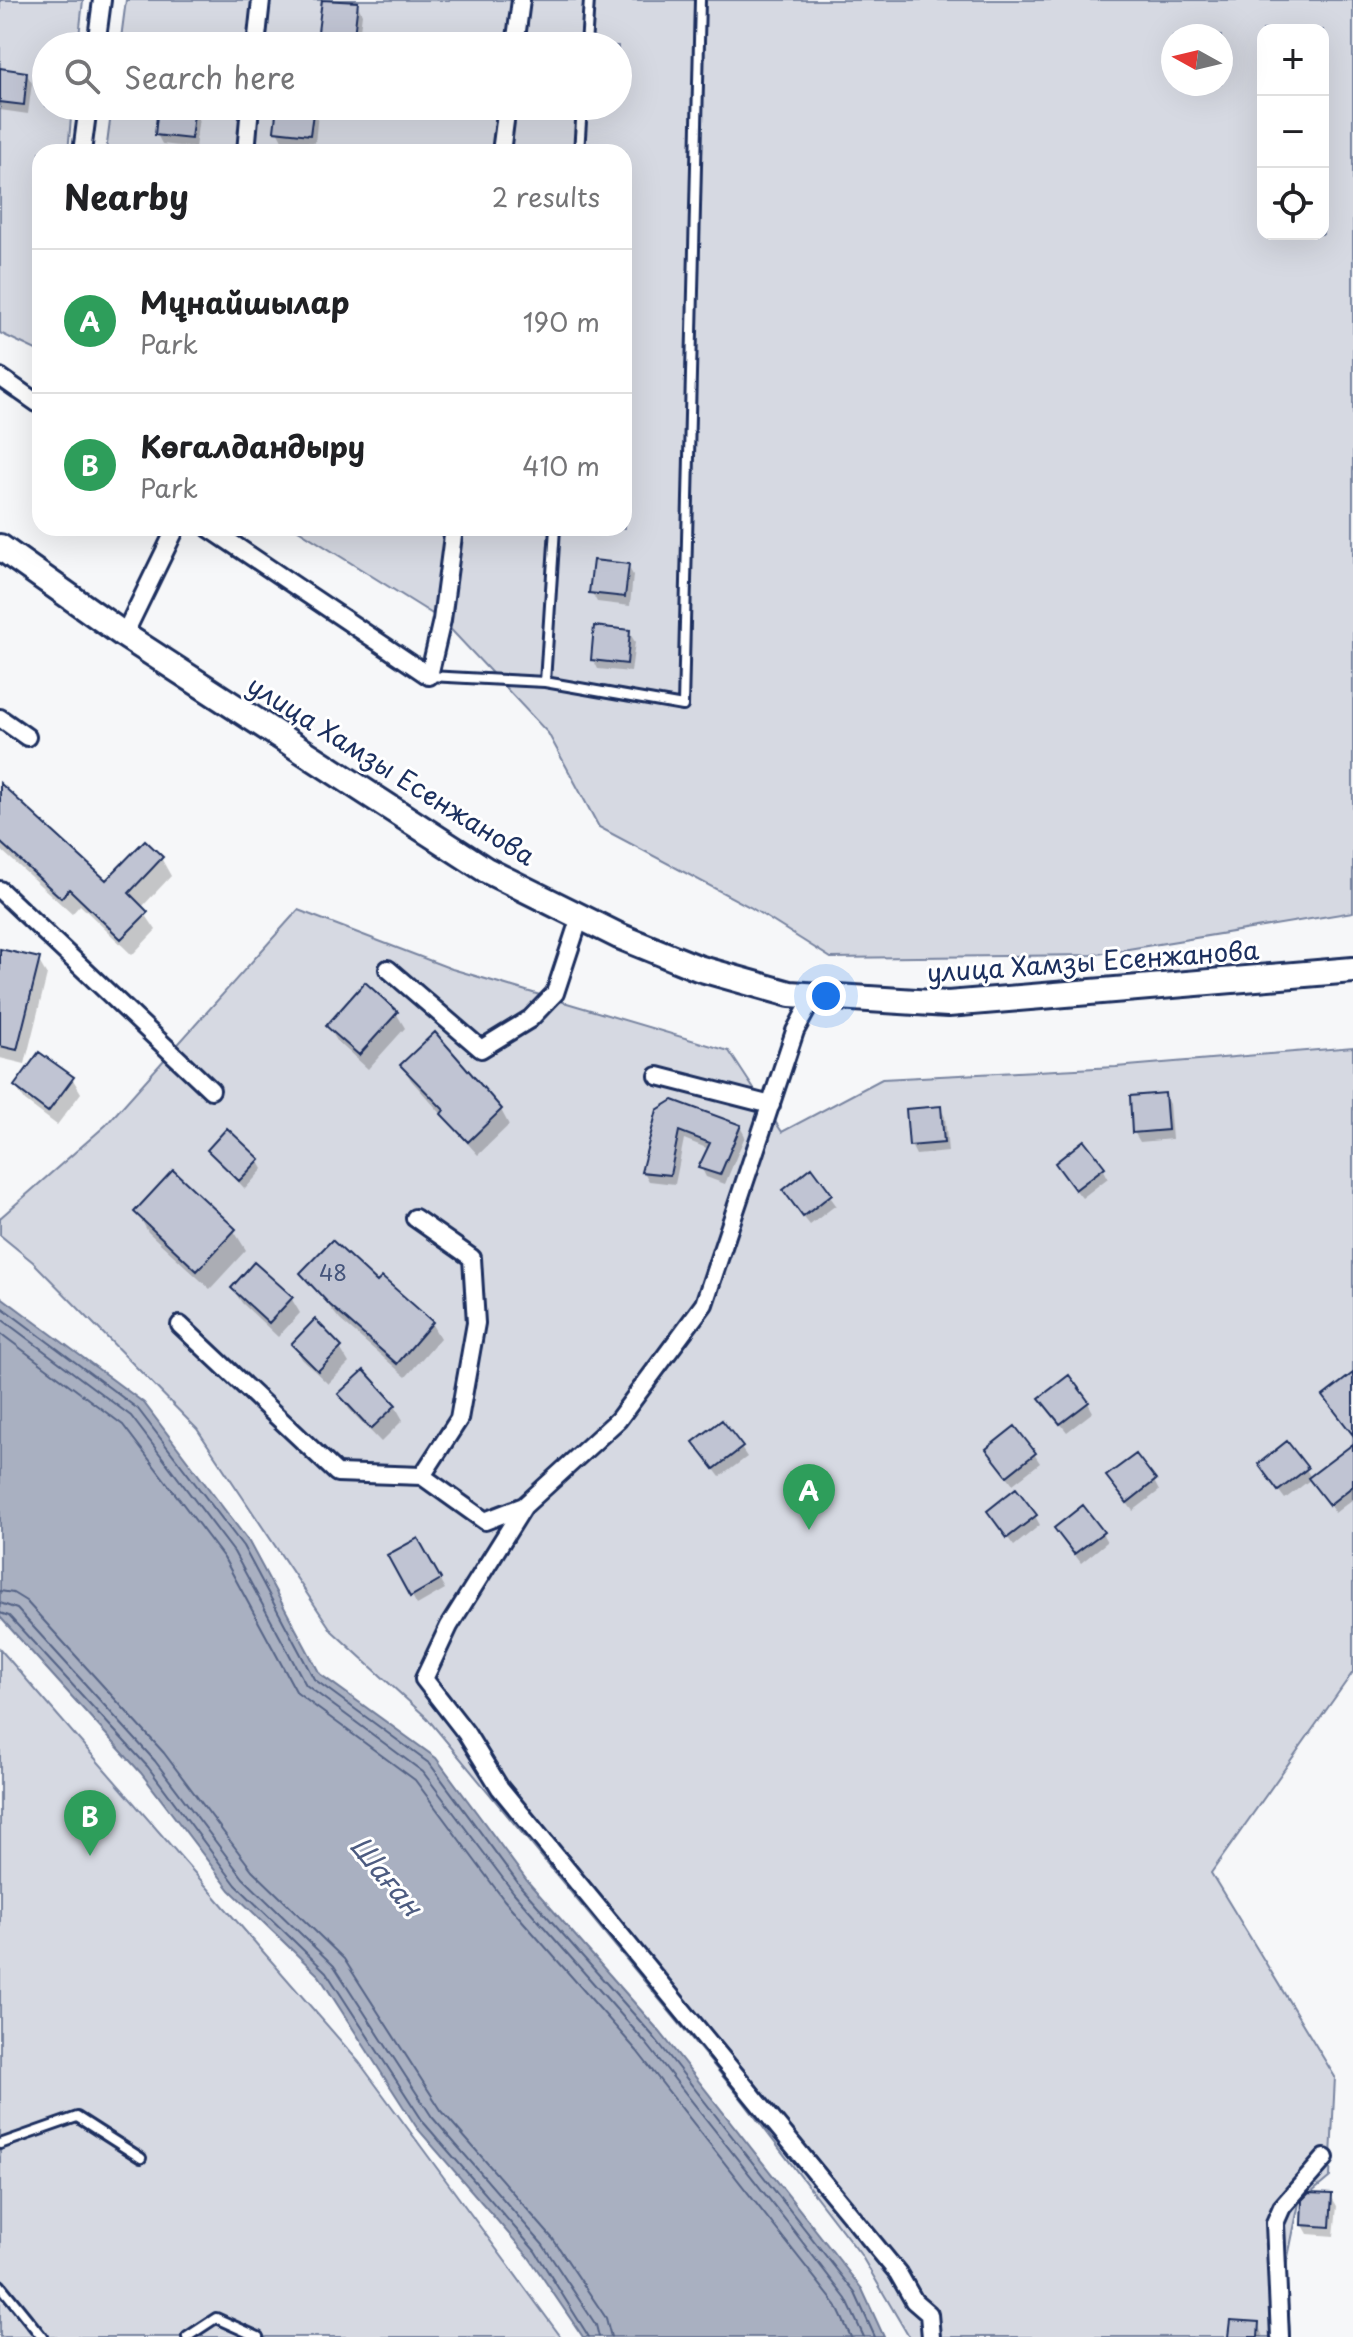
<!DOCTYPE html>
<html lang="en">
<head>
<meta charset="utf-8">
<style>
  :root { --surface:#fff; --page:#f6f6f6; --text:#202124; --muted:#757577; --line:#e0e0e0; --accent:#1b2f5e }
  body { margin:0; font-family:"Playpen Sans",sans-serif; background:var(--page); color:var(--text) }
  .controls { position:absolute; right:24px; top:24px; display:grid; overflow:hidden; border-radius:16px; box-shadow:0 8px 32px #0002 }
  .controls button { width:72px; height:72px; display:grid; place-items:center; padding:0; border:0; border-bottom:2px solid var(--line); background:var(--surface); color:var(--text); font:40px sans-serif }
  .compass { position:absolute; left:1161px; top:24px; width:72px; height:72px; border-radius:50%; background:var(--surface); box-shadow:0 8px 32px #0002; rotate:278deg }
  .you { position:absolute; left:826px; top:996px; width:28px; height:28px; margin:-20px; border:6px solid #fff; border-radius:50%; background:#1a73e8; box-shadow:0 0 0 12px #1a73e833 }
  .badge { display:grid; place-items:center; width:52px; height:52px; border-radius:50%; background:var(--accent); color:#fff; font-size:26px; font-weight:700 }
  .pin { position:absolute; translate:-50% -66px; filter:drop-shadow(0 2px 4px #0008) }
  .pin::after { content:''; position:absolute; top:42px; width:28px; height:24px; background:inherit; clip-path:polygon(0 0,100% 0,50% 100%) }
  .list { margin:0; padding:0; list-style:none }
  h2 { display:flex; justify-content:space-between; align-items:center; height:104px; margin:0; padding:0 32px; font-size:34px }
  h2 small { font-size:26px; font-weight:400; color:var(--muted) }
  .list li { display:grid; grid-template-columns:52px 1fr auto; gap:24px; align-items:center; box-sizing:border-box; height:144px; padding:0 32px; border-top:2px solid var(--line) }
  .list b { display:block; font-size:30px; white-space:nowrap }
  .list p { margin:0; font-size:26px; white-space:nowrap; color:var(--muted) }
  .list em { font-size:26px; font-style:normal; color:var(--muted) }
  .icon { flex:none; width:44px; height:44px; fill:none; stroke:currentColor; stroke-width:2; stroke-linecap:round; stroke-linejoin:round }
  .map { position:relative; flex:none; width:1353px; height:2337px; overflow:hidden }
  .search { position:absolute; background:var(--surface); box-shadow:0 8px 32px #0002; left:32px; top:32px; width:600px; height:88px; display:flex; align-items:center; gap:20px; box-sizing:border-box; padding:0 28px; border-radius:44px; color:var(--muted); font-size:30px }
  .panel { position:absolute; background:var(--surface); box-shadow:0 8px 32px #0002; left:32px; top:144px; width:600px; height:392px; border-radius:24px }
  .map>svg:first-child { display:block }
</style>
</head>
<body>
<div class="map">
<svg width="1353" height="2337" viewBox="0 0 1353 2337">
  <rect width="100%" height="100%" fill="#f6f7f9"/>
  <filter id="ink" filterUnits="userSpaceOnUse"><feTurbulence type="fractalNoise" baseFrequency=".0125" numOctaves="2"/><feDisplacementMap in="SourceGraphic" scale="16" xChannelSelector="R" yChannelSelector="G"/><feConvolveMatrix kernelMatrix="1 2 1 2 8 2 1 2 1" color-interpolation-filters="sRGB"/></filter>
  <g filter="url(#ink)">
    <path fill="#d6d9e2" stroke="#7884a0" stroke-width="2" fill-rule="evenodd" d="M 0,0 L 83,0 L 78,46 L 46,46 L 46,106 L 72,106 L 68,152 L 40,152 L 40,352 L 0,333 Z
      M 126,0 L 1353,0 L 1353,912 L 1092,955 L 831,958 L 750,907 L 599,827 L 548,733 L 442,620 L 295,528 L 624,528 L 624,152 L 106,152 L 112,106 L 618,106 L 618,46 L 120,46 ZM 1263,30 L 1323,30 L 1323,234 L 1263,234 ZM 1173,36 L 1221,36 L 1221,84 L 1173,84 Z
      M 298,910 L 452,969 L 729,1051 L 782,1132 L 882,1079 L 1116,1067 L 1353,1047 L 1353,1672 L 1211,1873 L 1335,2077 L 1330,2177 L 1299,2203 L 1286,2267 L 1290,2337 L 909,2337 L 861,2255 L 739,2096 L 427,1718 L 332,1631 L 197,1429 L 33,1262 L 0,1235 L 0,1218 L 106,1125 Z
      M 0,1649 L 359,2062 L 561,2337 L 0,2337 Z"/>
    <path fill="#a9b0c1" stroke="#707c99" stroke-width="2" d="M 0,1296 L 144,1403 L 249,1542 L 320,1674 L 436,1758 L 528,1882 L 660,2032 L 862,2289 L 884,2337 L 583,2337 L 528,2256 L 417,2128 L 319,1976 L 230,1890 L 141,1773 L 0,1617 Z"/>
    <path fill="#0003" d="M 324,0 L 357,4 L 362,14 L 358,46 L 318,46 Z
      M 0,70 L 26,73 L 32,83 L 28,114 L 0,110 Z
      M 160,106 L 193,107 L 199,117 L 195,148 L 162,144 L 157,134 Z
      M 279,106 L 315,106 L 318,113 L 315,143 L 282,140 L 277,130 Z
      M 432,106 L 468,106 L 467,114 L 434,111 Z
      M 628,566 L 633,575 L 630,606 L 597,602 L 592,593 Z
      M 629,632 L 635,642 L 631,672 L 598,669 L 593,659 Z
      M 0,786 L 106,883 L 161,858 L 171,876 L 141,908 L 156,930 L 132,955 L 80,905 L 72,914 L 0,849 Z
      M 0,951 L 38,960 L 47,975 L 25,1064 L 0,1058 Z
      M 396,1013 L 405,1028 L 368,1069 L 337,1041 L 328,1026 Z
      M 403,1066 L 501,1110 L 509,1125 L 478,1155 L 411,1080 Z
      M 72,1078 L 81,1093 L 57,1125 L 25,1101 L 16,1087 Z
      M 1164,1095 L 1169,1104 L 1172,1139 L 1140,1142 L 1134,1132 Z
      M 940,1108 L 945,1117 L 948,1152 L 916,1155 L 911,1145 Z
      M 659,1111 L 740,1127 L 745,1136 L 725,1184 L 706,1177 L 701,1167 L 709,1149 L 684,1139 L 675,1184 L 649,1181 L 644,1172 Z
      M 209,1150 L 258,1160 L 263,1169 L 245,1189 Z
      M 1103,1168 L 1108,1178 L 1082,1198 L 1062,1173 Z
      M 811,1170 L 836,1205 L 810,1225 L 790,1200 Z
      M 137,1212 L 234,1231 L 246,1250 L 210,1289 L 148,1232 Z
      M 303,1274 L 377,1285 L 431,1323 L 440,1338 L 406,1377 L 340,1320 Z
      M 233,1289 L 291,1298 L 300,1313 L 278,1337 L 242,1303 Z
      M 294,1344 L 340,1348 L 349,1363 L 328,1384 L 302,1359 Z
      M 341,1395 L 395,1406 L 403,1420 L 381,1442 L 349,1409 Z
      M 1088,1403 L 1093,1412 L 1067,1432 L 1047,1407 Z
      M 1353,1447 L 1353,1499 L 1335,1513 L 1311,1479 L 1285,1499 L 1266,1474 L 1306,1469 L 1311,1478 Z
      M 741,1448 L 747,1457 L 720,1477 L 701,1452 Z
      M 1034,1454 L 1040,1463 L 1013,1484 L 994,1459 Z
      M 1154,1481 L 1159,1491 L 1133,1511 L 1114,1486 Z
      M 1035,1516 L 1040,1525 L 1014,1546 L 995,1521 Z
      M 1102,1533 L 1107,1542 L 1081,1563 L 1062,1538 Z
      M 417,1540 L 445,1589 L 417,1605 L 390,1556 Z
      M 1331,2196 L 1337,2206 L 1334,2236 L 1308,2234 L 1303,2225 Z
      M 1258,2324 L 1263,2337 L 1230,2337 Z"/>
    <g fill="none" stroke-linecap="round" stroke-linejoin="round">
      <path stroke="#546386" stroke-width="2" d="M 0,1306 L 138,1409 L 243,1546 L 314,1679 L 430,1764 L 521,1887 L 654,2037 L 855,2293 L 875,2337
        M 0,1318 L 131,1416 L 234,1552 L 306,1685 L 423,1772 L 514,1893 L 646,2043 L 787,2222 L 846,2299 L 864,2337
        M 0,1333 L 123,1425 L 224,1558 L 297,1693 L 415,1780 L 504,1900 L 637,2051 L 777,2230 L 836,2305 L 851,2337
        M 0,1591 L 13,1593 L 26,1601 L 164,1753 L 252,1870 L 344,1959 L 441,2110 L 553,2239 L 606,2318 L 611,2337
        M 0,1603 L 17,1609 L 155,1761 L 243,1878 L 334,1966 L 432,2117 L 543,2245 L 596,2325 L 599,2337
        M 0,1613 L 9,1616 L 148,1767 L 236,1885 L 326,1972 L 424,2123 L 535,2251 L 589,2337"/>
    </g>
    <path fill="#c0c4d3" stroke="#1b2f5e" stroke-width="2" d="M 322,0 L 358,2 L 354,36 L 318,32 Z
      M 0,68 L 27,72 L 24,105 L 0,102 Z
      M 158,106 L 195,106 L 191,139 L 155,135 Z
      M 277,106 L 314,106 L 310,135 L 274,131 Z
      M 593,560 L 629,564 L 625,597 L 589,593 Z
      M 594,626 L 630,630 L 627,664 L 591,660 Z
      M 0,783 L 106,880 L 145,840 L 163,857 L 129,893 L 148,912 L 121,939 L 69,889 L 61,898 L 0,842 Z
      M 0,949 L 40,958 L 17,1050 L 0,1046 Z
      M 365,982 L 398,1012 L 359,1055 L 326,1026 Z
      M 435,1032 L 502,1109 L 468,1142 L 441,1114 L 444,1110 L 400,1065 Z
      M 39,1052 L 74,1077 L 48,1112 L 14,1086 Z
      M 1165,1093 L 1168,1130 L 1132,1133 L 1130,1096 Z
      M 673,1100 L 741,1125 L 720,1175 L 698,1168 L 710,1143 L 679,1131 L 670,1175 L 641,1172 L 657,1110 Z
      M 941,1106 L 944,1143 L 909,1146 L 906,1109 Z
      M 227,1128 L 260,1159 L 239,1181 L 207,1150 Z
      M 1084,1140 L 1105,1167 L 1075,1190 L 1055,1163 Z
      M 812,1167 L 832,1194 L 803,1217 L 783,1190 Z
      M 173,1170 L 236,1229 L 197,1271 L 134,1212 Z
      M 332,1240 L 377,1282 L 382,1277 L 433,1322 L 397,1364 L 330,1305 L 300,1273 Z
      M 254,1262 L 293,1297 L 269,1323 L 231,1288 Z
      M 315,1319 L 342,1347 L 318,1371 L 291,1344 Z
      M 364,1370 L 396,1405 L 371,1429 L 338,1394 Z
      M 1353,1373 L 1353,1435 L 1323,1396 Z
      M 1069,1375 L 1089,1402 L 1060,1424 L 1039,1398 Z
      M 722,1420 L 743,1447 L 714,1469 L 693,1442 Z
      M 1015,1426 L 1036,1453 L 1007,1476 L 986,1449 Z
      M 1287,1441 L 1308,1468 L 1278,1491 L 1258,1464 Z
      M 1353,1444 L 1353,1486 L 1329,1505 L 1308,1478 Z
      M 1136,1454 L 1156,1480 L 1127,1503 L 1106,1476 Z
      M 1016,1488 L 1037,1515 L 1007,1538 L 987,1511 Z
      M 1083,1505 L 1104,1532 L 1074,1554 L 1054,1528 Z
      M 418,1538 L 441,1579 L 410,1597 L 387,1555 Z
      M 1309,2193 L 1332,2194 L 1330,2227 L 1301,2225 L 1302,2200 Z
      M 1230,2320 L 1259,2322 L 1258,2337 L 1228,2337 Z"/>
    <g fill="none" stroke-linecap="round" stroke-linejoin="round">
      <defs>
        <path id="lane" d="M 586,46 L 589,0
          M 579,152 L 582,106
          M 429,676 L 545,682 L 683,706 L 700,0
          M 545,682 L 555,528
          M 0,2144 L 77,2117 L 141,2158
          M 0,2285 L 42,2337
          M 187,2337 L 216,2318 L 258,2337"/>
        <path id="street" d="M 96,46 L 102,0
          M 256,46 L 261,0
          M 515,46 L 521,0
          M 82,152 L 88,106
          M 246,152 L 250,106
          M 501,152 L 507,106
          M 0,377 L 40,405
          M 209,528 L 429,676 L 442,620 L 454,528
          M 124,635 L 176,528
          M 0,718 L 27,737
          M 0,890 L 211,1090
          M 388,969 L 481,1049 L 530,1019 L 555,993 L 580,917
          M 658,1076 L 771,1105
          M 415,1218 L 472,1258 L 476,1323 L 459,1419 L 422,1476
          M 180,1325 L 337,1473 L 422,1476 L 485,1521 L 524,1506 L 618,1420 L 704,1304 L 795,1031 L 814,996
          M 524,1506 L 449,1626 L 424,1679 L 466,1733 L 500,1788 L 898,2273 L 914,2301 L 929,2314 L 931,2337
          M 1280,2337 L 1275,2223 L 1282,2207 L 1325,2158"/>
        <path id="secondary" d="M 0,547 L 124,635 L 486,870 L 619,936 L 698,968 L 790,994 L 948,1004 L 1353,970"/>
      </defs>
      <use href="#lane" stroke="#1b2f5e" stroke-width="14"/>
      <use href="#street" stroke="#1b2f5e" stroke-width="22"/>
      <use href="#secondary" stroke="#1b2f5e" stroke-width="30"/>
      <use href="#lane" stroke="#fff" stroke-width="8"/>
      <use href="#street" stroke="#fff" stroke-width="16"/>
      <use href="#secondary" stroke="#fff" stroke-width="24"/>
    </g>
  </g>
  <g text-anchor="middle" stroke-width="6" stroke-linejoin="round" paint-order="stroke">
    <g font-size="22" fill="#44547b">
      <text x="333" y="1281">48</text>
    </g>
    <g font-size="26" fill="#1b2f5e" stroke="#fff">
      <text transform="translate(391 771) rotate(32)" y="9">улица Хамзы Есенжанова</text>
      <text transform="translate(1093 962) rotate(-4)" y="9">улица Хамзы Есенжанова</text>
    </g>
    <g font-size="28" font-style="italic" fill="#4d5c81" stroke="#fff">
      <text transform="translate(386 1876) rotate(50)" y="10">Шаған</text>
    </g>
  </g>
</svg>
<div class="controls">
<button>+</button>
<button>−</button>
<button><svg class="icon" aria-label="locate" viewBox="0 0 24 24"><circle cx="12" cy="12" r="6"/><path d="M12 2v4M12 18v4M2 12h4M18 12h4"/></svg></button>
</div>
<svg class="compass" viewBox="-18 -18 36 36"><path d="M0-13l5 13h-10z" fill="#e53935"/><path d="M0 13l5-13h-10z" fill="#757577"/></svg>
<div class="you"></div>
<div class="pin badge" style="left:809px;top:1530px;background:#2e9e5b">A</div>
<div class="pin badge" style="left:90px;top:1856px;background:#2e9e5b">B</div>
<div class="search"><svg class="icon" aria-label="search" viewBox="0 0 24 24"><circle cx="10" cy="10" r="6"/><path d="M15 15l6 6"/></svg>Search here</div>
<section class="panel">
<h2>Nearby<small>2 results</small></h2>
<ul class="list">
<li><span class="badge" style="background:#2e9e5b">A</span><div><b>Мұнайшылар</b><p>Park</p></div><em>190 m</em></li>
<li><span class="badge" style="background:#2e9e5b">B</span><div><b>Көгалдандыру</b><p>Park</p></div><em>410 m</em></li>
</ul>
</section>
</div>
</body>
</html>
